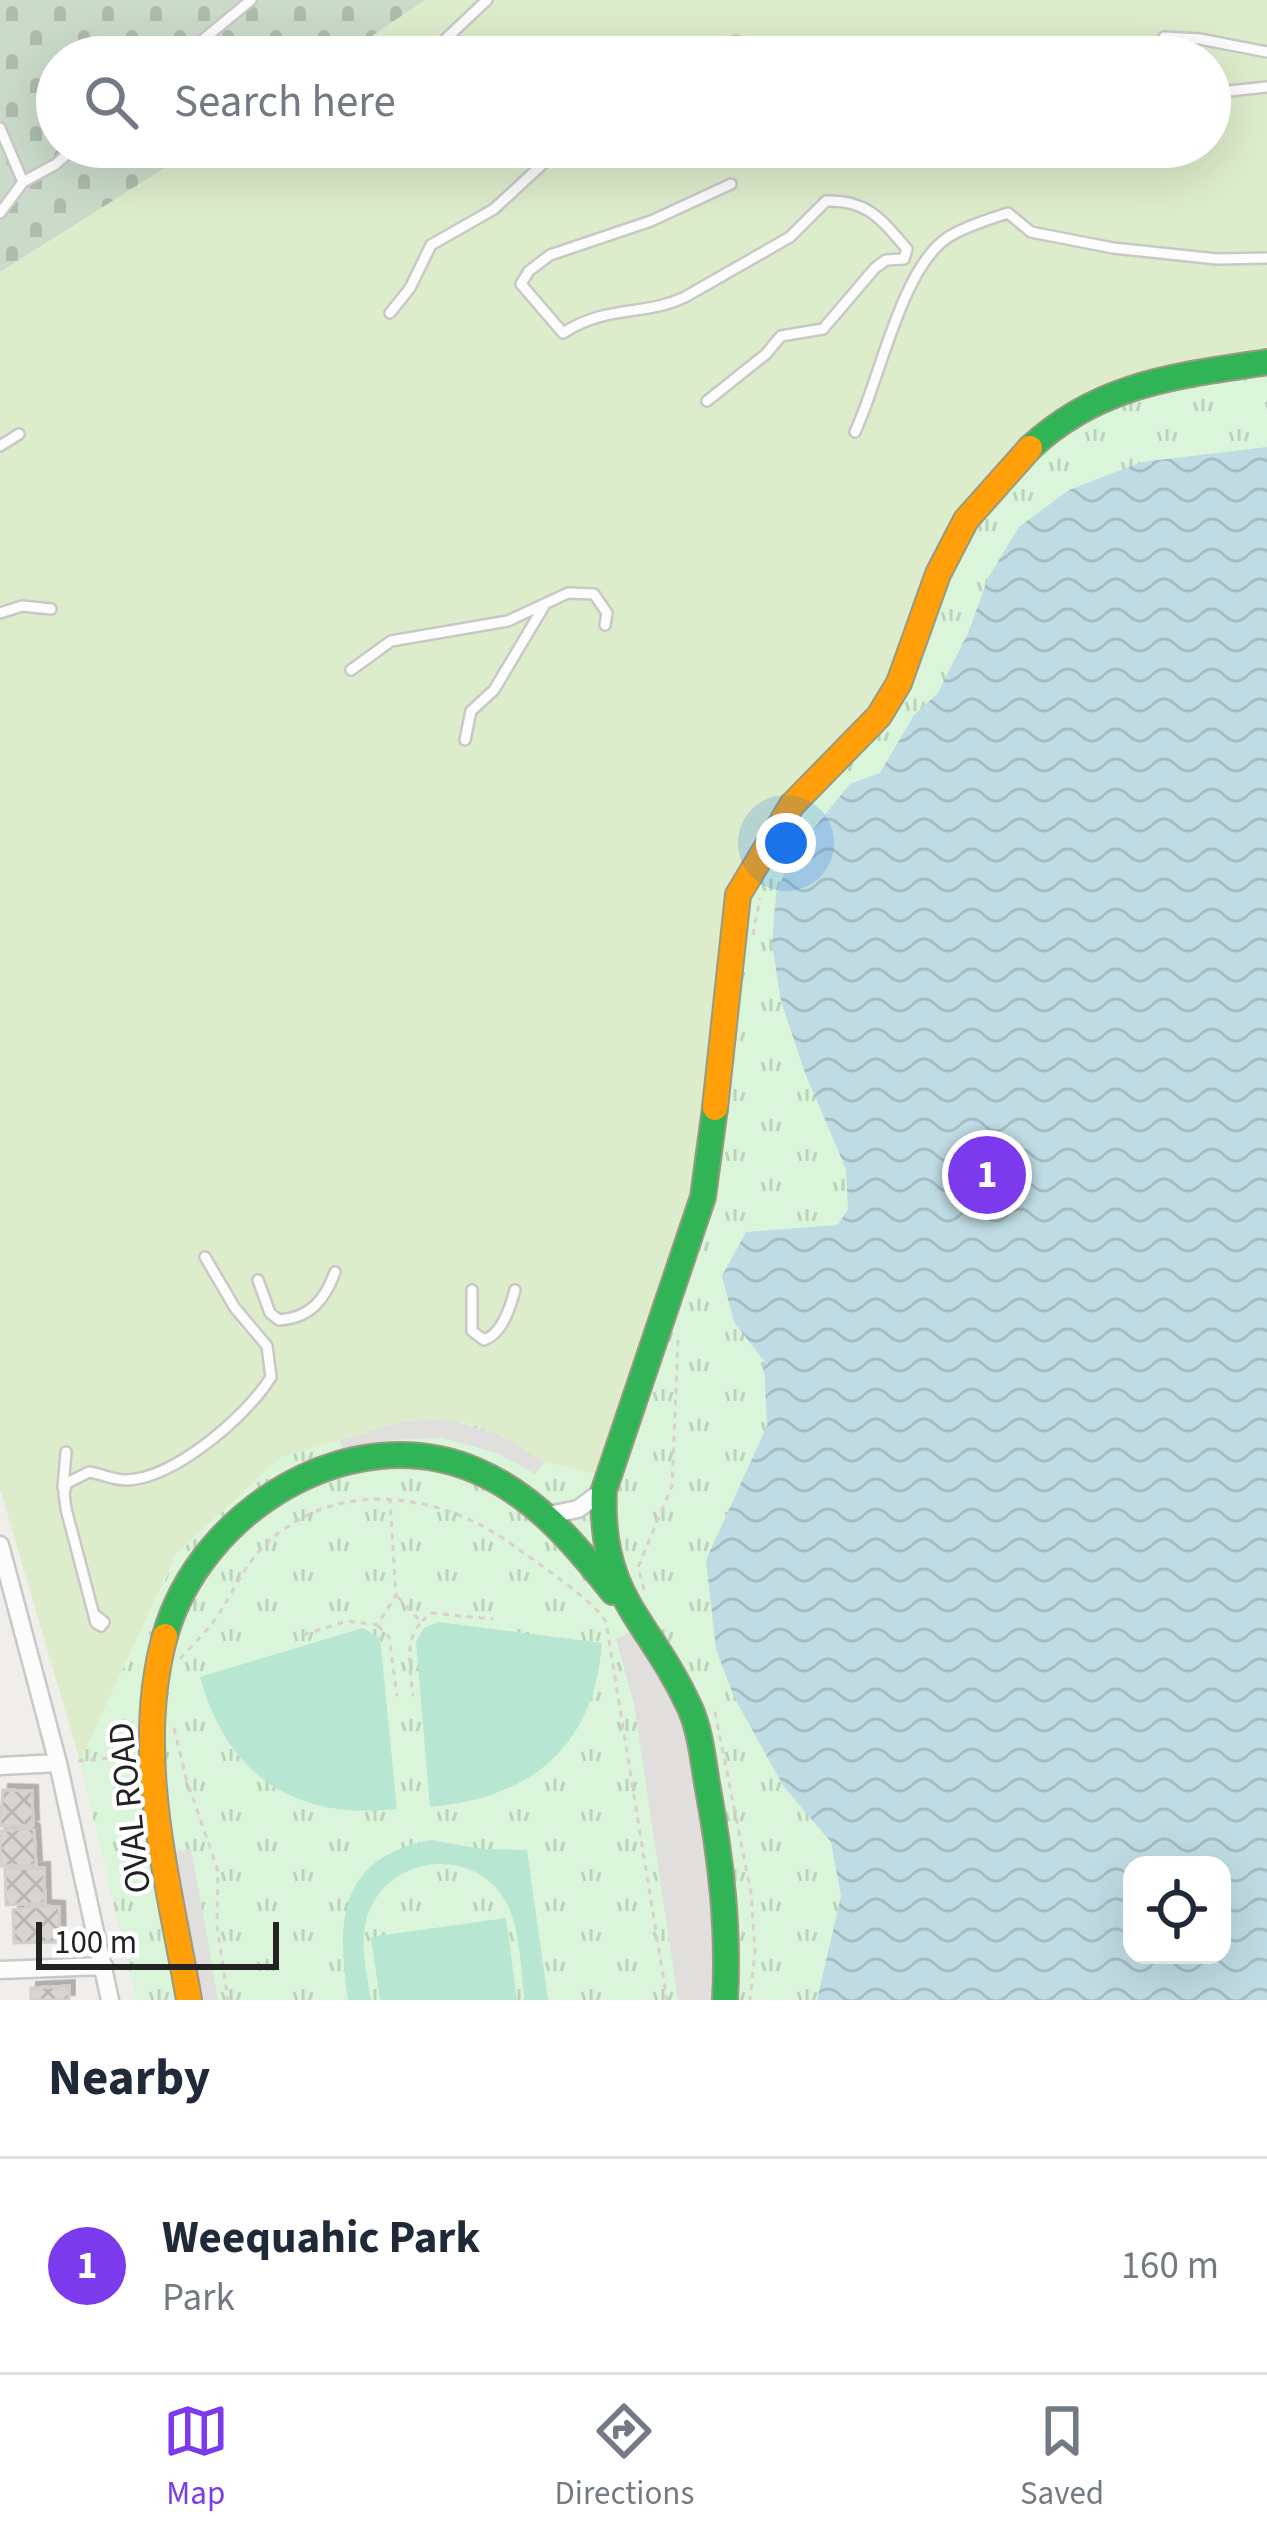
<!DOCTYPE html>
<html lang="en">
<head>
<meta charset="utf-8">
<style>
  :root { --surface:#fff; --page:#f6f6f7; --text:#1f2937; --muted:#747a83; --line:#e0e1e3; --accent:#7c3aed }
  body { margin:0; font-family:"Source Sans 3",sans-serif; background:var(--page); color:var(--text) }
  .controls { position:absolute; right:36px; bottom:36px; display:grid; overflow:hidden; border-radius:24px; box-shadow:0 12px 48px #0002 }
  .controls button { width:108px; height:108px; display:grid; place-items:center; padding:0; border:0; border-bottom:3px solid var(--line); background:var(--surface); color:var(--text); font:60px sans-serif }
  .scale { position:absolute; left:36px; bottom:30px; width:243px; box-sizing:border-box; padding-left:12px; border:6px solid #222; border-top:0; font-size:33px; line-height:42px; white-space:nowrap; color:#222; -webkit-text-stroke:9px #fff; paint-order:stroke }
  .you { position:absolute; left:786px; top:843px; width:42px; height:42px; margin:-30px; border:9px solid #fff; border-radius:50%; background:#1a73e8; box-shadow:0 0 0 18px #1a73e833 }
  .badge { display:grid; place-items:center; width:78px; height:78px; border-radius:50%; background:var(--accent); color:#fff; font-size:39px; font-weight:700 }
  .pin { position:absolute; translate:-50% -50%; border:6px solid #fff; box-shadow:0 3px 12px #0006 }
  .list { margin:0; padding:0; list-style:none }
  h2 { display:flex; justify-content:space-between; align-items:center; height:156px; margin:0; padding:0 48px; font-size:51px }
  h2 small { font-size:39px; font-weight:400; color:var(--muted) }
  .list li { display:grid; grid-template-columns:78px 1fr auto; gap:36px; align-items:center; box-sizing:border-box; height:216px; padding:0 48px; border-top:3px solid var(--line) }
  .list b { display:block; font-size:45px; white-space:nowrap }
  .list p { margin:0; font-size:39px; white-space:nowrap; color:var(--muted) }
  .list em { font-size:39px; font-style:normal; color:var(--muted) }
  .icon { flex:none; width:66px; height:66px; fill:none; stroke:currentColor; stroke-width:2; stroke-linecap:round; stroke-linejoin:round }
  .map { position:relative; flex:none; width:1267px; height:2000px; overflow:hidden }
  .search { position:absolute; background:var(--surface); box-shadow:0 12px 48px #0002; left:36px; right:36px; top:36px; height:132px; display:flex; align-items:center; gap:30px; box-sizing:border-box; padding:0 42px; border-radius:66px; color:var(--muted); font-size:45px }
  .sheet { height:372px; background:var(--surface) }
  nav { display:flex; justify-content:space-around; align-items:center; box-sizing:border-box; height:168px; border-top:3px solid var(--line); background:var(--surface); font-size:33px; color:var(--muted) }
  nav a { display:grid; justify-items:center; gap:6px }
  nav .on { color:var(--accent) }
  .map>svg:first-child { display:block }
</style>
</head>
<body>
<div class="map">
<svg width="1267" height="2000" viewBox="0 0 1267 2000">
  <defs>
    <pattern id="cemetery-stones" width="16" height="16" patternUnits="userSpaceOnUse" patternTransform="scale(3)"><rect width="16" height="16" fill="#cadbca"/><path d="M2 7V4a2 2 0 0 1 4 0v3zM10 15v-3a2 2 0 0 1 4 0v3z" fill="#adbcad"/></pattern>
    <pattern id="park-tufts" width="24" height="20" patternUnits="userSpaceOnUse" patternTransform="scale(3)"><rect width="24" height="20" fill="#daf5da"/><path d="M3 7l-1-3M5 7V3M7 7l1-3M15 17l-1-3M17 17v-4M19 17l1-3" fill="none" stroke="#bbd2bb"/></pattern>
    <pattern id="water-waves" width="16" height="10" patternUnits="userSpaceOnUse" patternTransform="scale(3)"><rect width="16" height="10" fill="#bfdbe3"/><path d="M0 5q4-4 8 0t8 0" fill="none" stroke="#a4bcc2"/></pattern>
    <pattern id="building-cross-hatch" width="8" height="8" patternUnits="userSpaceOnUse" patternTransform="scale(3)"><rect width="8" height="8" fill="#d7d4d2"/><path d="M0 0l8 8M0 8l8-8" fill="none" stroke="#b8b6b4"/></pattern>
    <filter id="shadow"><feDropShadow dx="5.5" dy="-5.5" stdDeviation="0" flood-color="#0004"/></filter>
  </defs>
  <rect width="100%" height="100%" fill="#f0eeeb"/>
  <path fill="#ddeccb" d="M 425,0 L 1267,0 L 1267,362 L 711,1153 L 609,1478 L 544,1462 L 498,1434 L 447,1419 L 404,1421 L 280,1458 L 177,1553 L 80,1761 L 0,1489 L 0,272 L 198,147 L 1210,147 L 1210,57 L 341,57 Z"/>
  <path fill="url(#cemetery-stones)" d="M 0,0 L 425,0 L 341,57 L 57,57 L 57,147 L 198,147 L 0,272 Z"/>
  <path fill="url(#park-tufts)" fill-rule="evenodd" d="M 1267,362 L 1267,2000 L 136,2000 L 80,1761 L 178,1553 L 280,1458 L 404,1421 L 464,1422 L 498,1434 L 544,1462 L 609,1477 L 703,1197 L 731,932 L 763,851 L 880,715 L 966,520 L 1089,404 ZM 1132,1865 L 1222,1865 L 1222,1955 L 1132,1955 Z"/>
  <path fill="#b7e6d2" d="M 438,1622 L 602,1643 C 594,1748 530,1798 430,1807 L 416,1642 L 424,1628 Z
    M 363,1628 L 380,1638 L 397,1809 C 295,1820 228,1777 200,1677 Z
    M 430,1840 L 483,1849 L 527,1850 L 548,2000 L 525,2000 C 520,1969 521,1928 505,1900 C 472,1844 386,1856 367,1917 C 359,1943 367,1974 371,2000 L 348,2000 C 337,1922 337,1859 430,1840 Z
    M 506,1918 L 517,2000 L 380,2000 L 371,1937 Z"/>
  <path fill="#e0dfde" d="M 447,1419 L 498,1434 L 544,1462 L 535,1474 L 497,1453 L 442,1438 L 390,1440 L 344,1453 L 340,1440 L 404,1421 Z
    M 630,1632 L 676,1696 L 712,1827 L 719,2000 L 678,2000 L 634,1704 L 616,1639 Z
    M 191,1849 L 209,1947 L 218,2000 L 180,2000 L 154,1856 Z"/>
  <path fill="url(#water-waves)" fill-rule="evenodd" d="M 1267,447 L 1267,2000 L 817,2000 L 841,1896 L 831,1842 L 784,1787 L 734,1697 L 716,1649 L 706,1560 L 767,1426 L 764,1361 L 734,1322 L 722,1276 L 746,1232 L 838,1225 L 848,1209 L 846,1169 L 805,1073 L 781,1001 L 772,944 L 776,894 L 792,855 L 850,784 L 880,773 L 914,715 L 938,693 L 968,633 L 988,578 L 1019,527 L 1069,490 L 1142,462 ZM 1132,1865 L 1222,1865 L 1222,1955 L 1132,1955 Z"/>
  <path fill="url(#building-cross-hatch)" stroke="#d3d0cc" stroke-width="3" filter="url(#shadow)" d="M 3,1790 L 32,1791 L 33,1825 L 0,1826 Z
    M 30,1828 L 34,1830 L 36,1865 L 0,1866 L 0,1831 Z
    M 44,1868 L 45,1903 L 6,1905 L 5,1869 Z
    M 42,1906 L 59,1907 L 60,1942 L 14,1943 L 13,1910 Z
    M 69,1986 L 69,2000 L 31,2000 L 31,1988 Z"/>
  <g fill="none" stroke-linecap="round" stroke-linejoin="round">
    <defs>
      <path id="lane" d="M 1164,37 L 1200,39 L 1267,52
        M 435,49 L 487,0
        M 182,57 L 251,0
        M 705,57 L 736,41
        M 1210,93 L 1267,87
        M 0,128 L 23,182
        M 0,213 L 23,182 L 56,164 L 75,147
        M 390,313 L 410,288 L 431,245 L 494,209 L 561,147
        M 707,401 L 766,354 L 781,336 L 823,329 L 875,268 L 886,260 L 904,259 L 907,249 C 882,220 867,199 826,201 L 790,237 L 685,297 C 643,317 608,304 563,333 L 521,284 L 529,271 L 550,255 L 651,221 L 731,184
        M 855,432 C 879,382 901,269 947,238 C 963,227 990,219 1008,213 L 1031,232 L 1113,248 L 1217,259 L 1267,258
        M 0,446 L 19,434
        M 0,613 L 22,606 L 51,609
        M 351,670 L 391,641 L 508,621 L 568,593 L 594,594 L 607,613 L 605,625
        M 465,740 L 471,711 L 494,690 L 544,606
        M 258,1280 L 270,1313 L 279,1320 C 310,1318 325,1300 335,1272
        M 472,1290 L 472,1331 L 484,1340 C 502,1334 510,1308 515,1290
        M 63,1488 L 66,1452
        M 94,1614 L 104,1622 L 101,1626 L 96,1623 L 66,1509 L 64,1493 L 67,1483 L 89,1472 C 102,1474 113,1480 126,1480 C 174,1479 247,1416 271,1377 L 267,1346 L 235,1308 L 205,1257"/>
      <path id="street" d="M 549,1515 L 578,1509 L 604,1490
        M 0,1545 L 58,1763 L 110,2000
        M 0,1766 L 58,1763
        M 0,1970 L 104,1966"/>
      <path id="fast" d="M 1030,448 C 1099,383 1178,376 1267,362
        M 715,1108 L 703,1197 L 604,1490 C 599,1599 650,1620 690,1708 C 701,1733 703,1762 708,1789 C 721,1860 729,1928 725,2000
        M 165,1636 C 200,1511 351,1416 477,1471 C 535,1496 575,1544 613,1592"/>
      <path id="slow" d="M 715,1108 L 738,895 L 792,805 L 879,716 L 899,683 L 938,574 L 966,520 L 1030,448
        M 165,1636 C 132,1755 169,1882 189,2000"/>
    </defs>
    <use href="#lane" stroke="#c9c8c7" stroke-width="14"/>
    <use href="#street" stroke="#c9c8c7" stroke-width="21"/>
    <use href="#fast" stroke="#999a82" stroke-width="28"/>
    <use href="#slow" stroke="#999a82" stroke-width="28"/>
    <path stroke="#dccecd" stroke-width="3" stroke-dasharray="6 6" stroke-linecap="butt" d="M 753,935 L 760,898
      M 644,1590 L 638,1567 L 672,1486 L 678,1338
      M 398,1597 L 421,1622 C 403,1643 411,1670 413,1696
      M 422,1621 L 431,1613 L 493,1619
      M 378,1626 L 389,1637 L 397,1696
      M 303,1635 L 347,1621 L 377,1625 L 396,1596 L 390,1501
      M 180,1659 C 192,1645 205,1634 216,1618 C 232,1595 242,1569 262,1548 C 332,1476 440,1491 514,1546 C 536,1562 596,1602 606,1622 L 667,2000
      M 715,1712 L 751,1893 L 755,1951 L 750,2000
      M 174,1728 L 186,1778 L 218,1871 L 217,1926 L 228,2000
      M 78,1761 L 134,1756"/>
    <use href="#lane" stroke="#fdfcfc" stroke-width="9"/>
    <use href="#street" stroke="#fdfcfc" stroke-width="16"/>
    <use href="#fast" stroke="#30b455" stroke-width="24"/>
    <use href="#slow" stroke="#ff9f0a" stroke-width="24"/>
  </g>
  <g text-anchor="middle" stroke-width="9" stroke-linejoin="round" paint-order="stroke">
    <g font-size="36" fill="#222" stroke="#fff">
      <text transform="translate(128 1808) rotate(-96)" y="13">OVAL ROAD</text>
    </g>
  </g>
</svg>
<div class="controls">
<button><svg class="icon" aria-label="locate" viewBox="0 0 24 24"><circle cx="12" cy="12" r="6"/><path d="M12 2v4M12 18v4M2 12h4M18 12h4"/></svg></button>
</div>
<div class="scale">100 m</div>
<div class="you"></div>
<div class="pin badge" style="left:987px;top:1175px">1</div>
<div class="search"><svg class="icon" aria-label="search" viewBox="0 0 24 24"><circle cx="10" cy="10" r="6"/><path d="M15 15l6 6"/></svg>Search here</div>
</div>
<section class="sheet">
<h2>Nearby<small></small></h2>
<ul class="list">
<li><span class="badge">1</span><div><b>Weequahic Park</b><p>Park</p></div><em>160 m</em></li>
</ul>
</section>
<nav>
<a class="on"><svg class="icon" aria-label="map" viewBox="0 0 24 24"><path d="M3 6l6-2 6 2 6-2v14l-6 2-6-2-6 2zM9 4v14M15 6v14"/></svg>Map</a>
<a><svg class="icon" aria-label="directions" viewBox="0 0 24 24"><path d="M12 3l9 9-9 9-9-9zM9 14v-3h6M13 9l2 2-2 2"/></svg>Directions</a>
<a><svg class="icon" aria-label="saved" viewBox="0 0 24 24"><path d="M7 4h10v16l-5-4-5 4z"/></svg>Saved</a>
</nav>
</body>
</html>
